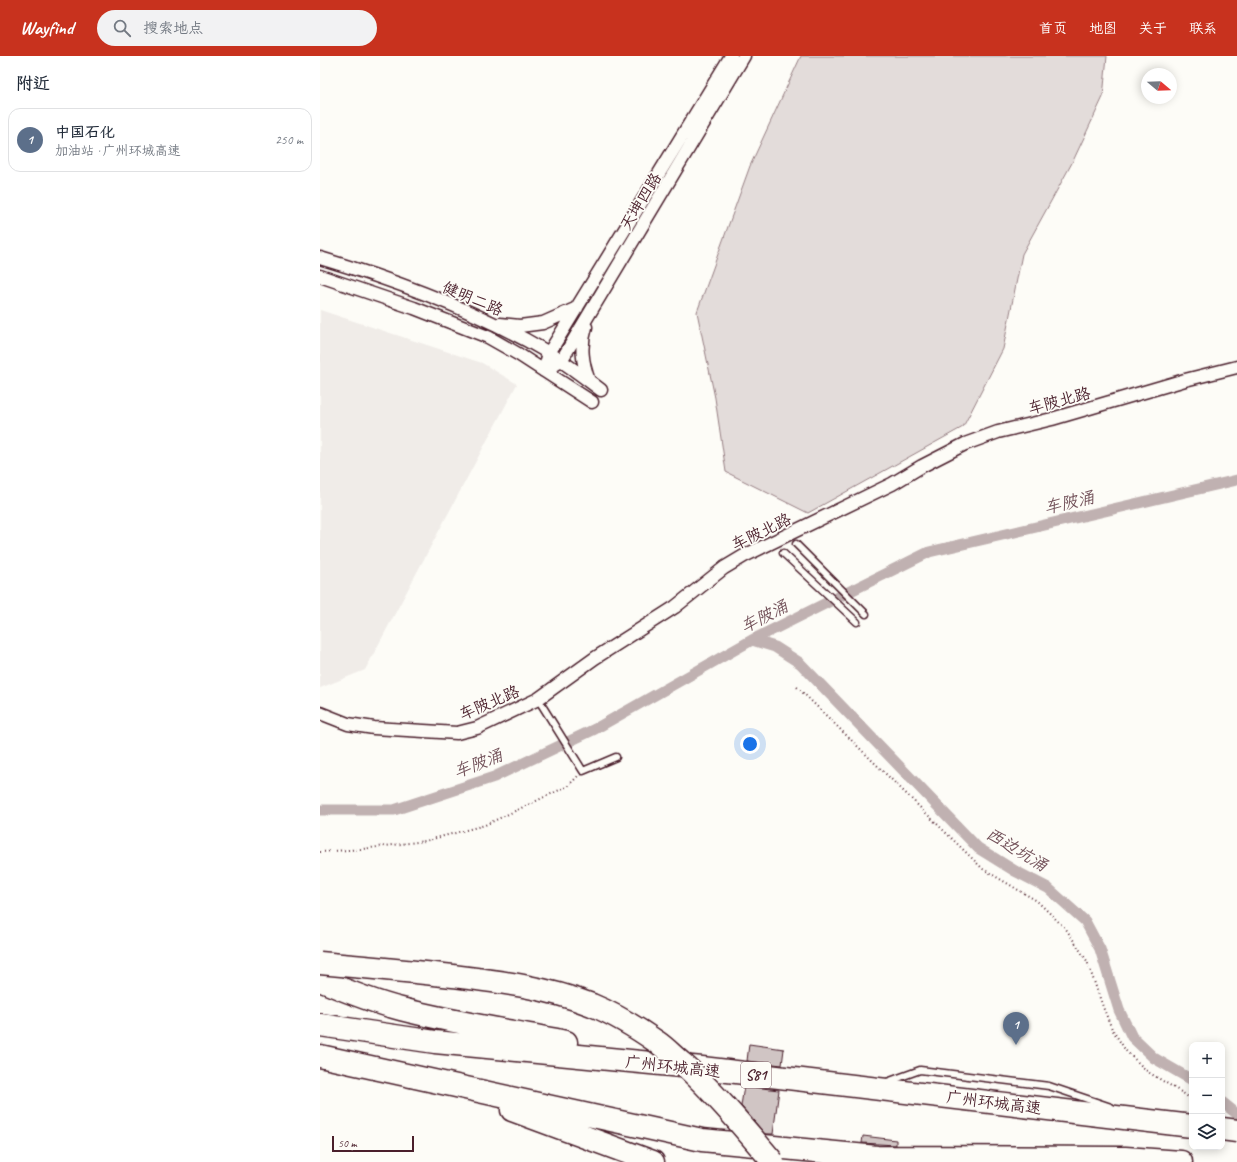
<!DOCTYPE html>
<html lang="zh">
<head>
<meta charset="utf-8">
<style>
  :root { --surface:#fff; --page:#f2f2f3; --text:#1f2937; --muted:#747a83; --line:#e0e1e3; --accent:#c8321e }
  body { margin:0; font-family:Caveat,"LXGW WenKai TC",sans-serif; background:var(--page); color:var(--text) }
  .controls { position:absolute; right:12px; bottom:12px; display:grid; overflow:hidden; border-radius:8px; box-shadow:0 2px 10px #0003 }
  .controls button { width:36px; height:36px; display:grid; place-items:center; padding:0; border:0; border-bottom:1px solid var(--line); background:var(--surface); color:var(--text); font:20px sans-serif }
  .compass { position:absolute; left:821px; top:12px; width:36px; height:36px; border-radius:50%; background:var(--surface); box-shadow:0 2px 10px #0003; rotate:109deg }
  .scale { position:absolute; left:12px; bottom:10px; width:82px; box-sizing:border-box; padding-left:4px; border:2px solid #4a1f2b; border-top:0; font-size:11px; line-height:14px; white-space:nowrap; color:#4a1f2b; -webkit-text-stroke:3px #fdfcf7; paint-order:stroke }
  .you { position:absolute; left:430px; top:688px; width:14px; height:14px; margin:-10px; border:3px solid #fff; border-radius:50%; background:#1a73e8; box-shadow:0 0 0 6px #1a73e833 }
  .badge { display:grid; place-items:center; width:26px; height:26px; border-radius:50%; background:var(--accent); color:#fff; font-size:13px; font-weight:700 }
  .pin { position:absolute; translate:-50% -33px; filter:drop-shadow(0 1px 2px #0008) }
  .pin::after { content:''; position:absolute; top:21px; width:14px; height:12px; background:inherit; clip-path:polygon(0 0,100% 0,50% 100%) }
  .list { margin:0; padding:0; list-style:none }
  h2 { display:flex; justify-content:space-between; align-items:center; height:52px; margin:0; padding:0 16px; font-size:17px }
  h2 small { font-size:13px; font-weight:400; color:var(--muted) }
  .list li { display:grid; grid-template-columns:26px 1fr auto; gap:12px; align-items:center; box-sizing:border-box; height:64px; margin:0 8px 8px; padding:0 8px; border:1px solid var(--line); border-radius:12px }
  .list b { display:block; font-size:15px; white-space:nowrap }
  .list p { margin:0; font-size:13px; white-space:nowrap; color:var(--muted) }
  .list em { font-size:13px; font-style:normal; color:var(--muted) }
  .icon { flex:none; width:22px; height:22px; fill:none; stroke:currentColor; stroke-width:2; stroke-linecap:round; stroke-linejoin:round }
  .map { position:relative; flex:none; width:917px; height:1106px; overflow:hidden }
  header { display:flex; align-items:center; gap:24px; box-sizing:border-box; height:56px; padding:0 20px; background:var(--accent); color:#fff }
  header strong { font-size:19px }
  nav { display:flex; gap:22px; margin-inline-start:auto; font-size:14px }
  .search { width:280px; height:36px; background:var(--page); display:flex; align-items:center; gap:10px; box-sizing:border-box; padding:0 14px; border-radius:22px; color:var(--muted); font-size:15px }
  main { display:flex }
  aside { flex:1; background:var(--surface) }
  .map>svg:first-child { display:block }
</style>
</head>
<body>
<header>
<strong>Wayfind</strong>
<div class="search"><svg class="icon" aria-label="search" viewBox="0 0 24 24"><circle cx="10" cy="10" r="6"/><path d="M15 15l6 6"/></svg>搜索地点</div>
<nav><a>首页</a><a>地图</a><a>关于</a><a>联系</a></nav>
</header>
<main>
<aside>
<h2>附近<small></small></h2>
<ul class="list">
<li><span class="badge" style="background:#5c6f8a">1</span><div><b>中国石化</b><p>加油站 · 广州环城高速</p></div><em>250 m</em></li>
</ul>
</aside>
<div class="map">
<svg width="917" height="1106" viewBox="0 0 917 1106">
  <rect width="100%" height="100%" fill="#fdfcf7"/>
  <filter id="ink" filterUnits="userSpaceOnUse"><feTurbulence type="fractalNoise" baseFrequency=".025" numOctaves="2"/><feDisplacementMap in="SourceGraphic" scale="8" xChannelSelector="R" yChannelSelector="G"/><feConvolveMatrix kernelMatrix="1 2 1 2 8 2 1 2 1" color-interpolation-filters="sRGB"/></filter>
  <g filter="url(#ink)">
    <path fill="#f0ece8" d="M 0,254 L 162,307 L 197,328 L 45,614 L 0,632 Z"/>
    <path fill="#e3dcda" stroke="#967e82" d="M 481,0 L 787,0 L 783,41 L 753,105 L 702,198 L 683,293 L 643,371 L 488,457 L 406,416 L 395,342 L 377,256 L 430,110 Z"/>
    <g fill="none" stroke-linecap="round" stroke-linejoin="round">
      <path stroke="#c0b1b1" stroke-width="11" d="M 432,584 L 455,591 L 480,607 L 658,792 L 695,815 L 728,832 L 765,865 L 780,893 L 799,954 L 812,981 L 834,1002 L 872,1024
        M 0,754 L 74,754 L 174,721 L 275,673 L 432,584 L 609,496 L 917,424
        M 902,1046 L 917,1058"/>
    </g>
    <path fill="#d0c5c4" stroke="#4a1f2b" d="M 429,988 L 464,993 L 462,1009 L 427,1005 Z
      M 424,1030 L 459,1034 L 453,1078 L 445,1078 L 421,1050 Z
      M 543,1080 L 576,1084 L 576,1089 L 542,1087 Z"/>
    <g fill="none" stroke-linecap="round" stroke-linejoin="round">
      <defs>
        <path id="service" d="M 476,488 L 546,558
          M 463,497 L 537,566
          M 218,643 L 263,715 L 296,701
          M 567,1026 L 600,1014 L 729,1030 L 791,1051"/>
        <path id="minor" d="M 411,0 L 229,297 L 224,315 L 241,305 L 424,0
          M 0,202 C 77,225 160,256 229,297 C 247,308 264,321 281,334
          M 0,220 L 94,252 L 168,281 L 198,298 L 272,346
          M 180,268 L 200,270 L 223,267 L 257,252
          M 266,271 C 260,290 262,306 269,325
          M 0,657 L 28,668 L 54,672 L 137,677 L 157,672 L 218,643 L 275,602 L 355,551 L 404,512 L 424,500 L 572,428 L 602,410 L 645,388 L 678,376 L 732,363 L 865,324 L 917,311"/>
        <path id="motorway" d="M 0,924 C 26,935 53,946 81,953 C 135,967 191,975 246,986
          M 0,969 L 115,986 L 382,1012 L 872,1070
          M 0,1000 L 382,1084 L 557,1101 L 805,1102 L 861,1106
          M 192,1054 L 333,1106"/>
      </defs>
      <use href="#service" stroke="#4a1f2b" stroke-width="9"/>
      <use href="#minor" stroke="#4a1f2b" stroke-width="15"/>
      <use href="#motorway" stroke="#4a1f2b" stroke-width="25"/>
      <path stroke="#4a1f2b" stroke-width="2" stroke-dasharray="1 3" stroke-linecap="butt" d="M 477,631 L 663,813 L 717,845 L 746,873 L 767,905 L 783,951 L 792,973 L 806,995 L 828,1016 L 866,1039 L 872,1045
        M 0,796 L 42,793 L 105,785 L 165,769 L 248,730 L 258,720"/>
      <use href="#service" stroke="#fdfcf7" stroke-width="6"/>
      <use href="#minor" stroke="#fdfcf7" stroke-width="12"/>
      <use href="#motorway" stroke="#fdfcf7" stroke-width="22"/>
      <defs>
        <path id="motorway-bridge" d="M 0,907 C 44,911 88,915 133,920 C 182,926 225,931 272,949 C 294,958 317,972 337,986 C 346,992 354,1001 363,1008 C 396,1038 424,1072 453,1106
          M 902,1073 L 917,1075"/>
      </defs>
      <use href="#motorway-bridge" stroke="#4a1f2b" stroke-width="25" stroke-linecap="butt"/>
      <use href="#motorway-bridge" stroke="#fdfcf7" stroke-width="22"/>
    </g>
  </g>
  <g text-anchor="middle" stroke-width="3.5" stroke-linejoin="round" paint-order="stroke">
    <rect fill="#fdfcf7" stroke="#806168" stroke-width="1" x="421" y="1006" width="30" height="26" rx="3"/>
    <g font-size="15" font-weight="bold" fill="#4a1f2b">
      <text x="436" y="1024">S81</text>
    </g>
    <g font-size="16" fill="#4a1f2b" stroke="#fdfcf7">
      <text transform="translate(320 145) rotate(-59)" y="6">天坤四路</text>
      <text transform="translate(153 242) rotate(23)" y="6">健明二路</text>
      <text transform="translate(739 344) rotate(-15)" y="6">车陂北路</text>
      <text transform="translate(441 475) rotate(-26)" y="6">车陂北路</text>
      <text transform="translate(169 646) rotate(-23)" y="6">车陂北路</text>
      <text transform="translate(353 1010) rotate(6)" y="6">广州环城高速</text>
      <text transform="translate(674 1046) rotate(7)" y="6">广州环城高速</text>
    </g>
    <g font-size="17" font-style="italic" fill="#73525a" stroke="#fdfcf7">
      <text transform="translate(749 446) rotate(-13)" y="6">车陂涌</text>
      <text transform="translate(444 560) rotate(-27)" y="6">车陂涌</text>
      <text transform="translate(158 707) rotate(-21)" y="6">车陂涌</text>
      <text transform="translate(697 793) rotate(31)" y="6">西边坑涌</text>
    </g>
  </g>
</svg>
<div class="controls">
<button>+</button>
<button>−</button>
<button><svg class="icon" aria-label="layers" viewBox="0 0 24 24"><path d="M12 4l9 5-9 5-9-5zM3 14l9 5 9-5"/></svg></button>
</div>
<svg class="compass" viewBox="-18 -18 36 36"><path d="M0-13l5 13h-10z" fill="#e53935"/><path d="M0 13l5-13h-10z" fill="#747a83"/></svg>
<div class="scale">50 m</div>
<div class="you"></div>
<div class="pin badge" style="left:696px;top:989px;background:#5c6f8a">1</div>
</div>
</main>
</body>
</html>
